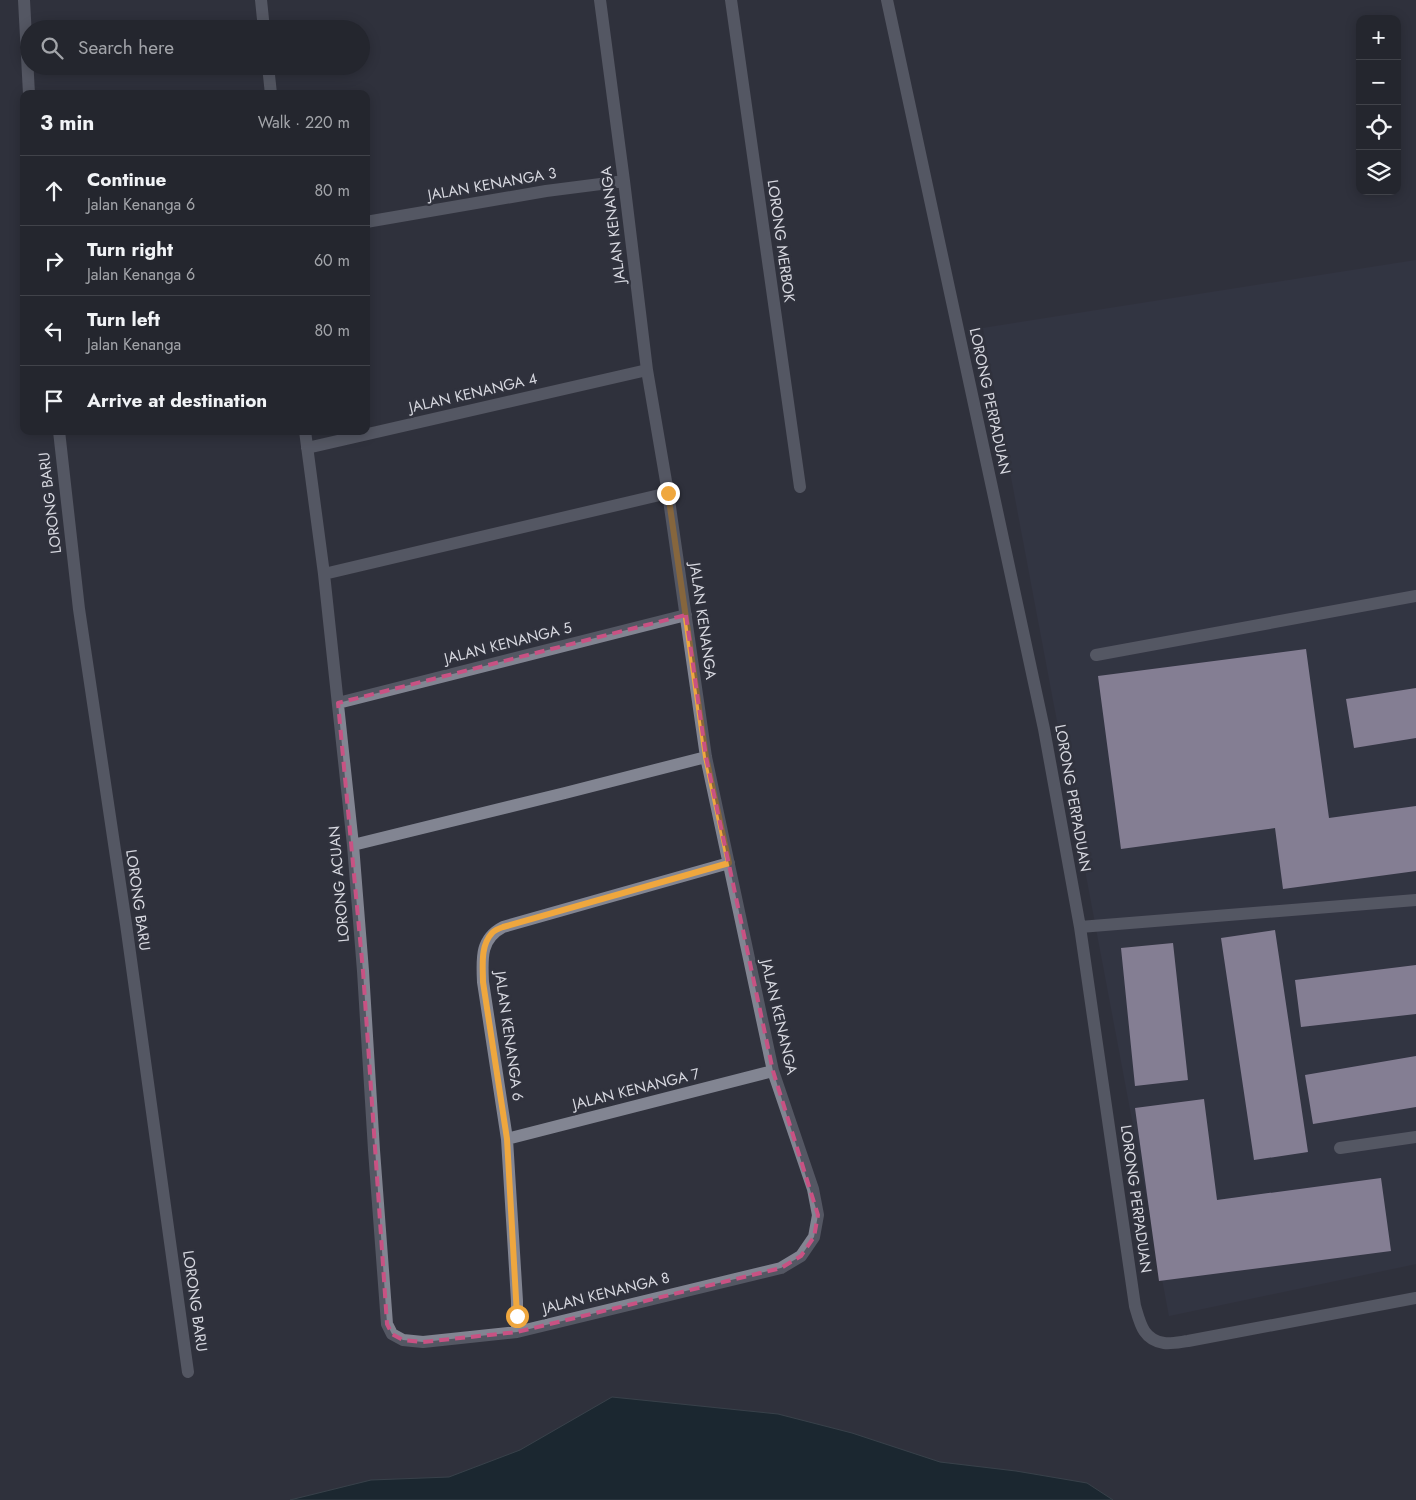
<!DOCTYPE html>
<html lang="en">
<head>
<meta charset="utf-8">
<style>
  :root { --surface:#24262e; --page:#2c2e36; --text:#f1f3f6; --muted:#a3a5aa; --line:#41434a }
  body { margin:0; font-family:Jost,sans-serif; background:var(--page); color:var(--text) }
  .controls { position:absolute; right:15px; top:15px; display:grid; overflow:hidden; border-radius:10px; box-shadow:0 2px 12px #0003 }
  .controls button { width:45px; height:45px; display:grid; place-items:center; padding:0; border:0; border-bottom:1px solid var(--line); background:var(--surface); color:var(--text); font:25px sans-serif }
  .stop { position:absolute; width:15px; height:15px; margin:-11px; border:4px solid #efa73e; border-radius:50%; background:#fff }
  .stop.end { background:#efa73e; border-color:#fff; box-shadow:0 1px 5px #0008 }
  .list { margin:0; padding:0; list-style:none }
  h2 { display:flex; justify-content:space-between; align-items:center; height:65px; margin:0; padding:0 20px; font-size:21px }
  h2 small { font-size:16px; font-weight:400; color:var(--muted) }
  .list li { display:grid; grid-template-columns:32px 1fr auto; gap:15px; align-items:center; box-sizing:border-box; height:70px; padding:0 20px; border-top:1px solid var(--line) }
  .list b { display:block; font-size:19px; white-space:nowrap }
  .list p { margin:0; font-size:16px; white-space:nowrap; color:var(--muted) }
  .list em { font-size:16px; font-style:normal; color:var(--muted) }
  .icon { flex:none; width:28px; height:28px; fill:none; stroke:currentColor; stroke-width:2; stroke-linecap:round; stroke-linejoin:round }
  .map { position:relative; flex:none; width:1416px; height:1500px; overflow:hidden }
  .search { position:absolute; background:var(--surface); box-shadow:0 2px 12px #0003; left:20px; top:20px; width:350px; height:55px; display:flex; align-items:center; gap:12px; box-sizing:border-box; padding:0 18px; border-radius:28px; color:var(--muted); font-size:19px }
  .panel { position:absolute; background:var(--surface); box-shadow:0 2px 12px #0003; left:20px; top:90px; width:350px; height:345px; border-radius:10px }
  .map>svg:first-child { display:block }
</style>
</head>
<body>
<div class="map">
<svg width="1416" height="1500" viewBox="0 0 1416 1500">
  <rect width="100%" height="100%" fill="#30323d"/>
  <path fill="#373a4b" d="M 1416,260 L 1416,1264 L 1169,1316 L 983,328 Z"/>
  <path fill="#041c22" stroke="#43545b" d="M 612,1397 L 778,1414 L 852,1433 L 940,1462 L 1016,1471 L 1087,1483 L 1113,1500 L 290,1500 L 371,1480 L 449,1477 L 520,1450 Z"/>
  <path fill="#ecdbfd" d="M 1306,649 L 1329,818 L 1416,806 L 1416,871 L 1283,889 L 1275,828 L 1121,849 L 1098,676 Z
    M 1416,688 L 1416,738 L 1354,748 L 1346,699 Z
    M 1275,930 L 1308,1152 L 1254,1160 L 1221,938 Z
    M 1173,943 L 1188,1080 L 1135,1086 L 1121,948 Z
    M 1416,965 L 1416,1014 L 1301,1027 L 1295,980 Z
    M 1416,1056 L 1416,1107 L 1313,1124 L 1305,1075 Z
    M 1204,1099 L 1217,1200 L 1381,1178 L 1391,1251 L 1159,1281 L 1135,1108 Z"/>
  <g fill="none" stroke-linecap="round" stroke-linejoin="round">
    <path stroke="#828592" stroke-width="12" d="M 24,0 L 29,94
      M 261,0 L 264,29
      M 731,0 L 800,487
      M 887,0 L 1044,729 L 1080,927 L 1135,1306 C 1140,1323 1143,1340 1164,1343 C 1171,1344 1180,1342 1188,1341 L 1416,1298
      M 268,66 L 271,94
      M 366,222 L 546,191 L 624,181
      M 59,431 L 79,609 L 126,924 L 188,1372
      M 305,431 L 324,574 L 353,845 L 363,971 L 374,1150 L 387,1324 L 392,1334 L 403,1340 L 423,1342 L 517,1332 L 781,1268 L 801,1256 L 814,1237 L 818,1215 L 813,1189 L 773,1071 L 706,757 L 668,493 L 647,370 L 624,181 L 600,0
      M 307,448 L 647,370
      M 324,574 L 668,493
      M 1096,655 L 1416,596
      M 338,703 L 686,615
      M 353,845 L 565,793 L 706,757
      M 1080,927 L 1416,900
      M 507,1139 L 773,1071
      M 1340,1148 L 1416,1137
      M 517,1332 L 517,1301 L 507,1139 L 483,982 C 482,959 480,939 503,927 L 729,863"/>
  </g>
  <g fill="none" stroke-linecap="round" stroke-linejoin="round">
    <path stroke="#efa73e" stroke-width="6" d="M 517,1316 L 507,1139 L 483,982 C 483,966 480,946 492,933 C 495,930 500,928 503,927 L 729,863 L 706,757 L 668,493"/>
  </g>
  <path d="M0 0H1416V1500H0ZM 686,615 L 706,757 L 773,1071 L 818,1215 L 814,1237 L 801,1256 L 781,1268 L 517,1332 L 423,1342 L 403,1340 L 392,1334 L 387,1324 L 363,971 L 338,703 Z" fill="#30323d" fill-opacity=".55" fill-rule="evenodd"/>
  <path fill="none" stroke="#c85283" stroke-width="4" stroke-dasharray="10 6" stroke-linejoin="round" d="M 686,615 L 706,757 L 773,1071 L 818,1215 L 814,1237 L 801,1256 L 781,1268 L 517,1332 L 423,1342 L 403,1340 L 392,1334 L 387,1324 L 363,971 L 338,703 Z"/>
  <g text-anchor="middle" stroke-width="5" stroke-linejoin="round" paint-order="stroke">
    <g font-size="15" fill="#d7d8e0" stroke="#30323d">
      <text transform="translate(492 184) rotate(-10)" y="5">JALAN KENANGA 3</text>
      <text transform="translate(613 225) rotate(-97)" y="5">JALAN KENANGA</text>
      <text transform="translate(781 241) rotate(82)" y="5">LORONG MERBOK</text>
      <text transform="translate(473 393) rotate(-13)" y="5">JALAN KENANGA 4</text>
      <text transform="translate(990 401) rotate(78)" y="5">LORONG PERPADUAN</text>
      <text transform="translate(50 503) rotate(-97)" y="5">LORONG BARU</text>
      <text transform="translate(703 621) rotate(82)" y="5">JALAN KENANGA</text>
      <text transform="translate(508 643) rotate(-14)" y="5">JALAN KENANGA 5</text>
      <text transform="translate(1073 798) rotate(80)" y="5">LORONG PERPADUAN</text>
      <text transform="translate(339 884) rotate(-95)" y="5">LORONG ACUAN</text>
      <text transform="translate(138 900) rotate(82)" y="5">LORONG BARU</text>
      <text transform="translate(779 1017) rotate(77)" y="5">JALAN KENANGA</text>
      <text transform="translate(509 1036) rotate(82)" y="5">JALAN KENANGA 6</text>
      <text transform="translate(636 1089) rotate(-14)" y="5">JALAN KENANGA 7</text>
      <text transform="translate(1136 1199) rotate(82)" y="5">LORONG PERPADUAN</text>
      <text transform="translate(606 1293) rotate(-14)" y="5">JALAN KENANGA 8</text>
      <text transform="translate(195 1301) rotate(82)" y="5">LORONG BARU</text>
    </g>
  </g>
</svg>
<div class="controls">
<button>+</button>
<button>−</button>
<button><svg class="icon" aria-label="locate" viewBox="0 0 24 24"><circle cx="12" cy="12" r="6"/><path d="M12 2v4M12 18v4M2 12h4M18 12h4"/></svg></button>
<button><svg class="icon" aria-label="layers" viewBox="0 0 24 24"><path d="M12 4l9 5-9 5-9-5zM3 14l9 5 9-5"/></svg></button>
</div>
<div class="stop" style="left:517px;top:1316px"></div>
<div class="stop end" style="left:668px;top:493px"></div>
<div class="search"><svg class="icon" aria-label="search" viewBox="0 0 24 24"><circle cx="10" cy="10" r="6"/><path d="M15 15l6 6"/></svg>Search here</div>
<section class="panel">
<h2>3 min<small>Walk · 220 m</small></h2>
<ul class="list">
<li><svg class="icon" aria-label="ahead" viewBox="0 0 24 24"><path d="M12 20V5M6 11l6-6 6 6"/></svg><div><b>Continue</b><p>Jalan Kenanga 6</p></div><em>80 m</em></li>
<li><svg class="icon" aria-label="right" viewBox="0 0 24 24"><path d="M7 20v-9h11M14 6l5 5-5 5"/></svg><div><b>Turn right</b><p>Jalan Kenanga 6</p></div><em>60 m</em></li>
<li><svg class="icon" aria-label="left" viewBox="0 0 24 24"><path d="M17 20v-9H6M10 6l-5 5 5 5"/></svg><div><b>Turn left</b><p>Jalan Kenanga</p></div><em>80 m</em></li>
<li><svg class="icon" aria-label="arrive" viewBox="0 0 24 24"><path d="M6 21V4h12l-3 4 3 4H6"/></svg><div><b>Arrive at destination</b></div></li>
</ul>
</section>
</div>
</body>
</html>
